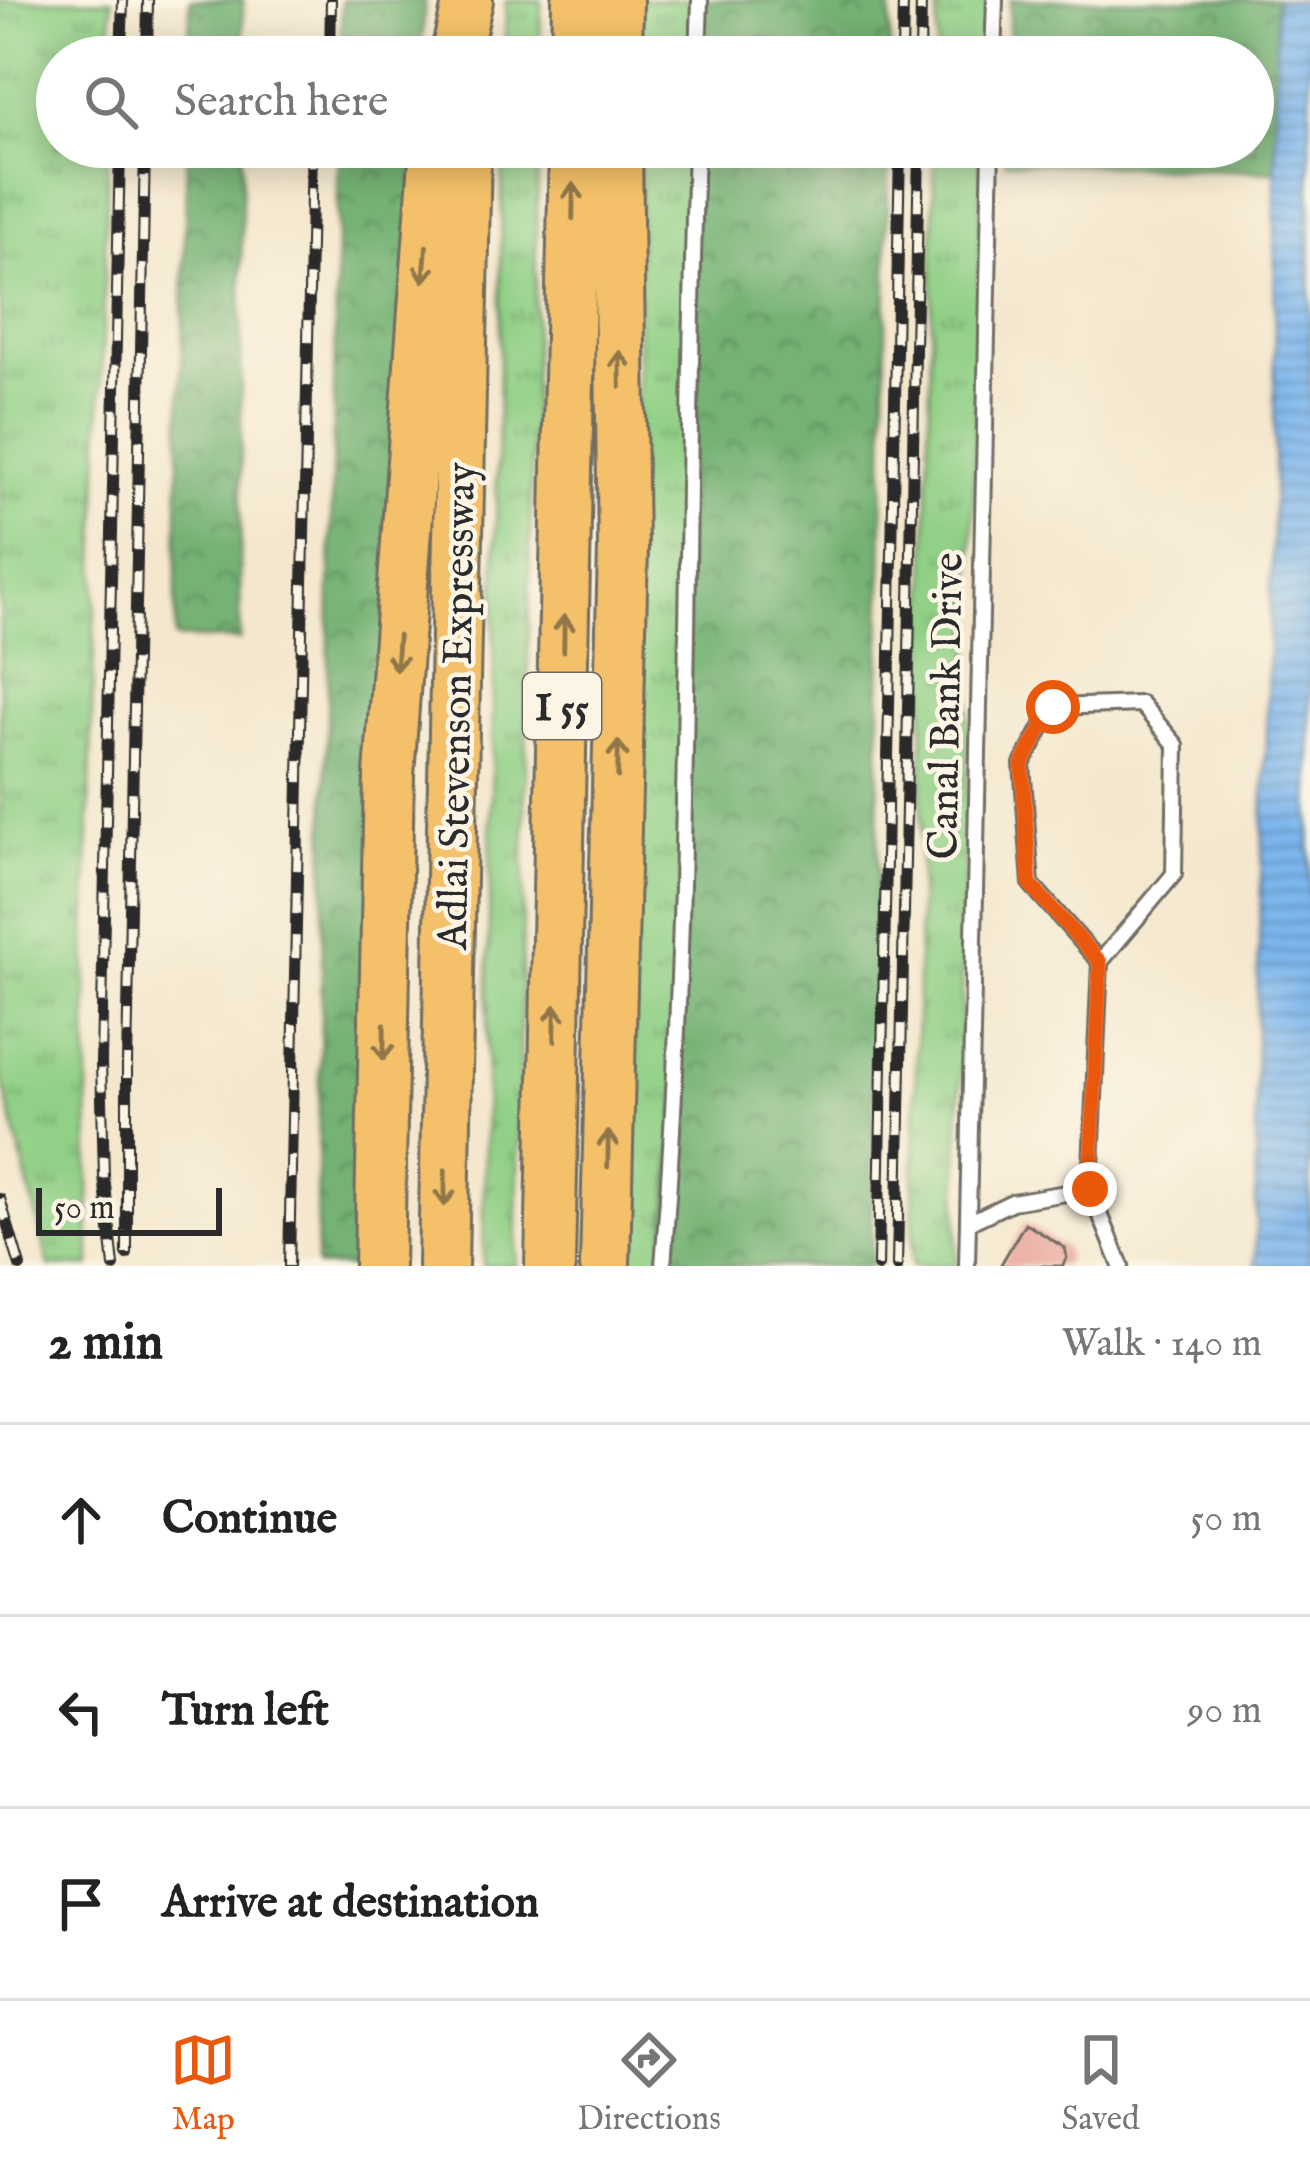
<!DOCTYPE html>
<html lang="en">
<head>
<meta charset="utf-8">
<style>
  :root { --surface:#fff; --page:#f6f6f6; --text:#222; --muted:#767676; --line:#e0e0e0; --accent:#ea580c }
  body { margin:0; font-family:"IM FELL English",serif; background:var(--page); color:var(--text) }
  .scale { position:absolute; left:36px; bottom:30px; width:186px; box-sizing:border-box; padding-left:12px; border:6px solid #2b2b2b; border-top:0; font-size:33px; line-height:42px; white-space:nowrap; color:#2b2b2b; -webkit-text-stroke:9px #fcf5e5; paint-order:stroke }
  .stop { position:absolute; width:36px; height:36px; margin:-27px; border:9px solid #ea580c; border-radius:50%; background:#fff }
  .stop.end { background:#ea580c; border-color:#fff; box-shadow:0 3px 12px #0008 }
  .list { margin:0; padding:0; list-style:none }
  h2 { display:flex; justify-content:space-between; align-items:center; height:156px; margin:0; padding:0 48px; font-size:51px }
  h2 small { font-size:39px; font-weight:400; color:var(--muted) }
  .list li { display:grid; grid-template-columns:78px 1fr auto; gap:36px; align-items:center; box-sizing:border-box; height:192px; padding:0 48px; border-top:3px solid var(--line) }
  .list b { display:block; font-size:45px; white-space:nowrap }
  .list em { font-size:39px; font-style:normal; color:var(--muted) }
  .icon { flex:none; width:66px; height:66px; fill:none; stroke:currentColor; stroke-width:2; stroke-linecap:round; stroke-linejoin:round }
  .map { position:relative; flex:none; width:1310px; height:1266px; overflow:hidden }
  .search { position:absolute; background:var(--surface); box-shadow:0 6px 30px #0003; left:36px; right:36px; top:36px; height:132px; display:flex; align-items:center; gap:30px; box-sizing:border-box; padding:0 42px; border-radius:66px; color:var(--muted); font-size:45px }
  .sheet { height:732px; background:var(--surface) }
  nav { display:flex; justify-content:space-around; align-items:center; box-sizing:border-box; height:168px; border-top:3px solid var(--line); background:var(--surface); font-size:33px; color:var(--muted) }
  nav a { display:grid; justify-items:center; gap:6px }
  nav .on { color:var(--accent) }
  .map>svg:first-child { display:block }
</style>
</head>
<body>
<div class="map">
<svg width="1310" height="1266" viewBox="0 0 1310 1266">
  <defs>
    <pattern id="grass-tufts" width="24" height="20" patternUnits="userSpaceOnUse" patternTransform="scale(3)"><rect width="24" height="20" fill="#91d086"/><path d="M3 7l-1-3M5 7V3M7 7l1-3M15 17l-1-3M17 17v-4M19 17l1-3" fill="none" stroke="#77a96e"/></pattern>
    <pattern id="forest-crowns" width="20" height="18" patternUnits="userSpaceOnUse" patternTransform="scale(3)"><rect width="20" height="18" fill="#74b273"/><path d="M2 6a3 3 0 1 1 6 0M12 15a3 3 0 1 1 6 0" fill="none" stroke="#5f915f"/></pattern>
    <pattern id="water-rules" width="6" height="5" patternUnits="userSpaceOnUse" patternTransform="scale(3)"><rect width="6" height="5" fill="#7bb6ed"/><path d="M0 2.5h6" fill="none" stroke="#6594c0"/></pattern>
  </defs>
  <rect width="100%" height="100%" fill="#fcf5e5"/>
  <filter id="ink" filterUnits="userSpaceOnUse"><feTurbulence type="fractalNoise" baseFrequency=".00833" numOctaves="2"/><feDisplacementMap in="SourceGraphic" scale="24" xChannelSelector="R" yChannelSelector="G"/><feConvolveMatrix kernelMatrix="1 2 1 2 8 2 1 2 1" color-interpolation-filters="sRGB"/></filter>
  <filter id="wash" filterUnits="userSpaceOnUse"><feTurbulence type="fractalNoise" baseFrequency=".004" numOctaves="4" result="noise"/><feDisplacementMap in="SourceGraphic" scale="48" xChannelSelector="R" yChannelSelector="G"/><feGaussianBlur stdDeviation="2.7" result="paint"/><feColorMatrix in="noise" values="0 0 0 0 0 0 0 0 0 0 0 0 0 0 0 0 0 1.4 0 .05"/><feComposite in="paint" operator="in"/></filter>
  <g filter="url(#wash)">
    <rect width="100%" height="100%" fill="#f4e7cd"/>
    <path fill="url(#grass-tufts)" stroke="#5e7e58" stroke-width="3" d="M 0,0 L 112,0 L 110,57 L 57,57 L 57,147 L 108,147 L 86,930 L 90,1266 L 49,1266 L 0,1071 Z
      M 506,0 L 541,0 L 540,57 L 505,57 Z
      M 640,0 L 700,0 L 698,57 L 640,57 Z
      M 938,0 L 987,0 L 985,57 L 937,57 Z
      M 503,147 L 538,147 L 516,1266 L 483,1266 Z
      M 640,147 L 696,147 L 678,1084 L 663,1266 L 629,1266 Z
      M 935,147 L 982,147 L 956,1266 L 912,1266 Z"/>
    <path fill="url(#forest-crowns)" stroke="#506e4f" stroke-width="3" d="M 190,0 L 243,0 L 243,57 L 189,57 Z
      M 342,0 L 425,0 L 421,57 L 340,57 Z
      M 700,0 L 890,0 L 890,57 L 698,57 Z
      M 1010,0 L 1276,0 L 1275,172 L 1005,162 L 1005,147 L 1253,147 L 1253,57 L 1008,57 Z
      M 187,147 L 242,147 L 240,640 L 175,638 Z
      M 339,147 L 415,147 L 368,1266 L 316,1266 Z
      M 696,147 L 889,147 L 871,1266 L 663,1266 L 678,1084 Z"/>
    <path fill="url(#water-rules)" stroke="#53708c" stroke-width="3" d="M 1276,0 L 1310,0 L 1310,1266 L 1256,1266 L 1256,1036 L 1274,489 Z"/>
    <g id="blocks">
      <path fill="#e5978f" d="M 1025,1223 L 1065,1248 L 1067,1258 L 1062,1266 L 1000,1266 Z"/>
    </g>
  </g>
  <g filter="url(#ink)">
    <use href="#blocks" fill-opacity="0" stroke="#716d64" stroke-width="3"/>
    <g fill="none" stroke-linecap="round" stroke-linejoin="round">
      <defs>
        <path id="lane" d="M 698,57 L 700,0
          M 993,57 L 995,0
          M 1090,1189 L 1121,1266
          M 968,1223 L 1012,1202 L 1090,1189 L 1100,962 L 1031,884 L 1022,764 L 1053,707 L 1141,704 L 1176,745 L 1174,874 L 1100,962
          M 663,1266 C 692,894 684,520 696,147
          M 967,1266 L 991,147"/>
        <path id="highway" d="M 455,57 L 468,0
          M 576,57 L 577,0
          M 617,57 L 618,0
          M 379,1266 L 389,775 L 435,147
          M 443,1266 L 466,147
          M 550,1266 L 574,147
          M 605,1266 L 623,549 L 617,147"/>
      </defs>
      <use href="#lane" stroke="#716d64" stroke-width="20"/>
      <use href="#highway" stroke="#716d64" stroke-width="54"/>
      <use href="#lane" stroke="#fff" stroke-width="14"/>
      <use href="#highway" stroke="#f4c16a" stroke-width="48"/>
      <defs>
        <path id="rail" d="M 121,57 L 123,0
          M 147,57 L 148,0
          M 330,57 L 331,0
          M 902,57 L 903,0
          M 920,57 L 921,0
          M 0,1199 L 20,1266
          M 127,1254 L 127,1064 L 145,147
          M 114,1266 L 104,1176 L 101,1062 L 120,147
          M 289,1266 L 312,147
          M 878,1266 L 900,147
          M 897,1266 L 919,147"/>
      </defs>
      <use href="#rail" stroke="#2b2b2b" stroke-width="12"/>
      <use href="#rail" stroke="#fcf5e5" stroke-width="8" stroke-dasharray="22" stroke-linecap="butt"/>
    </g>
    <defs><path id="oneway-shaft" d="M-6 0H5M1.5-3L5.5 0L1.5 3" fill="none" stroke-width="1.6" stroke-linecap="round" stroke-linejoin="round" transform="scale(3)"/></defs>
    <g stroke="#90764a">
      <use href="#oneway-shaft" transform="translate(573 201) rotate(-89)"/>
      <use href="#oneway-shaft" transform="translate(425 264) rotate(95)"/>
      <use href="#oneway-shaft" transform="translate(620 369) rotate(-91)"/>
      <use href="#oneway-shaft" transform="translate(564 633) rotate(-89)"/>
      <use href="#oneway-shaft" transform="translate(397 653) rotate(94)"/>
      <use href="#oneway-shaft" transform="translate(618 759) rotate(-89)"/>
      <use href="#oneway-shaft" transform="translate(555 1023) rotate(-89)"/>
      <use href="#oneway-shaft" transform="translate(384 1042) rotate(91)"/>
      <use href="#oneway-shaft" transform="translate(608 1149) rotate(-89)"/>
      <use href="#oneway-shaft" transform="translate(445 1188) rotate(91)"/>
    </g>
  </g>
  <g fill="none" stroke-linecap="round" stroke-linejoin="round" filter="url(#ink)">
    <path stroke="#ea580c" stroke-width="15" d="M 1053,707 L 1022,764 L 1030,884 L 1100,962 L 1090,1189"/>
  </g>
  <g text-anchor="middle" stroke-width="9" stroke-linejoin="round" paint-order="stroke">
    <rect fill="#fcf5e5" stroke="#6a6863" stroke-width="3" x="523" y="673" width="78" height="66" rx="9"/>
    <g font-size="39" font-weight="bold" fill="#2b2b2b">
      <text x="562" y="720">I 55</text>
    </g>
    <g font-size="42" fill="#2b2b2b" stroke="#fcf5e5">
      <text transform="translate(455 706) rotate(-89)" y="15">Adlai Stevenson Expressway</text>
      <text transform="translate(944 706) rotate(-89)" y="15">Canal Bank Drive</text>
    </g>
  </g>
</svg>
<div class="scale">50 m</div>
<div class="stop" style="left:1053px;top:707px"></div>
<div class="stop end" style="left:1090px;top:1189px"></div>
<div class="search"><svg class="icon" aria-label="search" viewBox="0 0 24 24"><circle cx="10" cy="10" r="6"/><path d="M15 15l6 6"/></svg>Search here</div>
</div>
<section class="sheet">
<h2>2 min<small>Walk · 140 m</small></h2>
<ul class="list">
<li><svg class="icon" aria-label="ahead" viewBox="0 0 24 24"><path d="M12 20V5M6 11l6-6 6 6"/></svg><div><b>Continue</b></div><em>50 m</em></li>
<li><svg class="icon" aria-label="left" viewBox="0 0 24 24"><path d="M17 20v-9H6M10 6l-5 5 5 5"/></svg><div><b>Turn left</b></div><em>90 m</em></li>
<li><svg class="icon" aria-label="arrive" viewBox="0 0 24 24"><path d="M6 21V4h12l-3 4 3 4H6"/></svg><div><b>Arrive at destination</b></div></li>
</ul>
</section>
<nav>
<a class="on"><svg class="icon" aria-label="map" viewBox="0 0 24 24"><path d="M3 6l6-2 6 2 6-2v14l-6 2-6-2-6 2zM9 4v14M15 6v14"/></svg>Map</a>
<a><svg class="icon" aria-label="directions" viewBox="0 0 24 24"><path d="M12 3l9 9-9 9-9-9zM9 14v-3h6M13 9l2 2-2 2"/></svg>Directions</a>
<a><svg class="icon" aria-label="saved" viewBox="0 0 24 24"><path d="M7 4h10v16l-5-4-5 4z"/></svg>Saved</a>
</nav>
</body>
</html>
